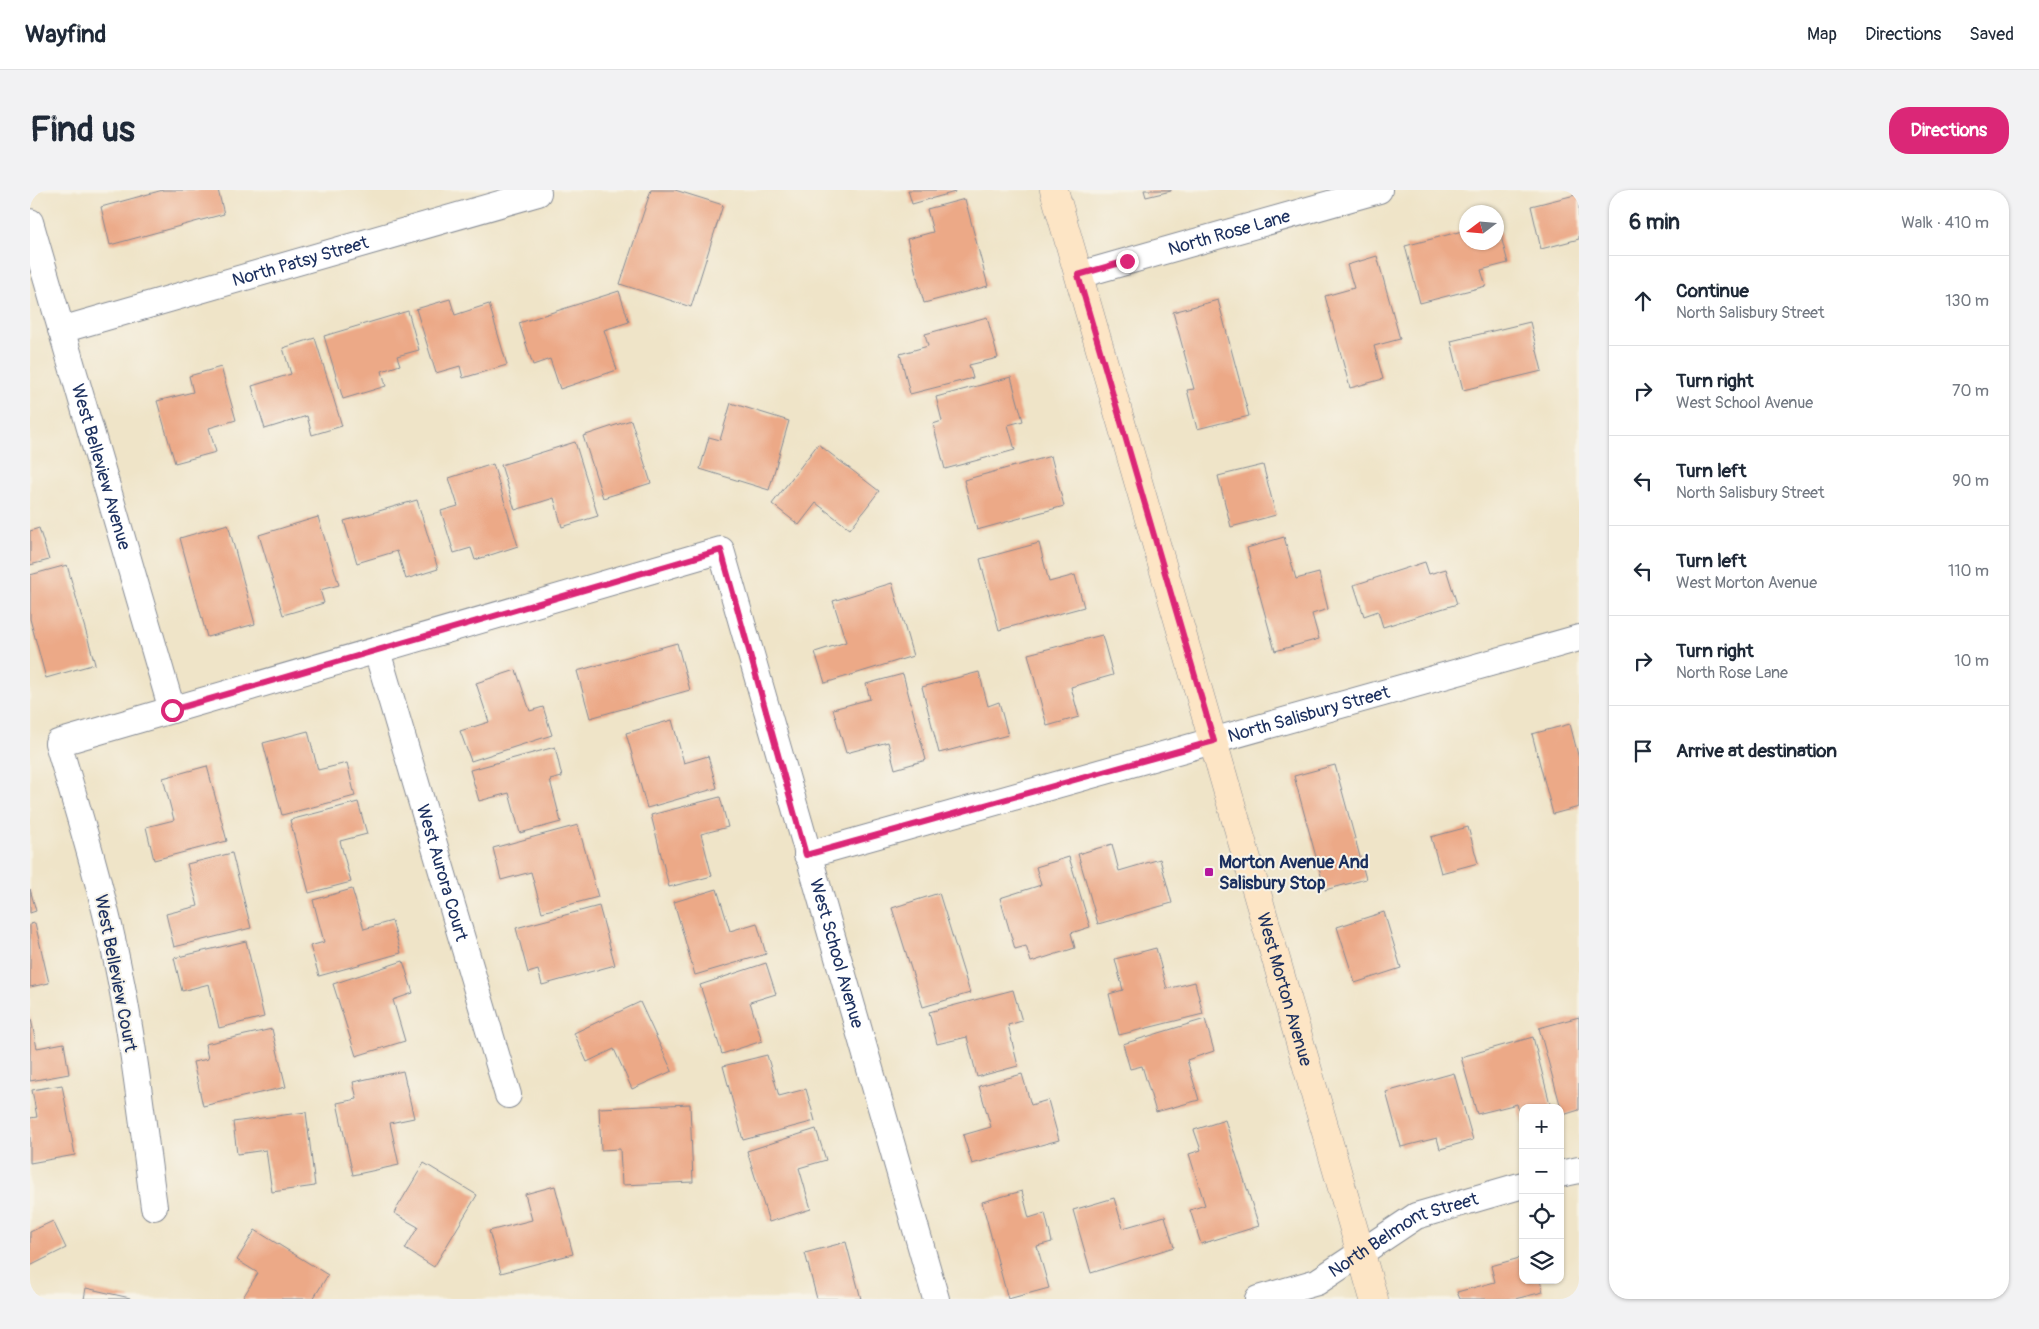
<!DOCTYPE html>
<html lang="en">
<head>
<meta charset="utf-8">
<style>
  :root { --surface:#fff; --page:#f2f2f3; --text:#1f2937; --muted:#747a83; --line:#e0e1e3; --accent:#db2777 }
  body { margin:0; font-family:Pangolin,sans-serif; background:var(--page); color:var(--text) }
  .controls { position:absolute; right:15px; bottom:15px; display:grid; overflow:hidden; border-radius:10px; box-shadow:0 1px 4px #0004 }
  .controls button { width:45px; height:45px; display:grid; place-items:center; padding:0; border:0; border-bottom:1px solid var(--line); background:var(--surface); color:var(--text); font:25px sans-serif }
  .compass { position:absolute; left:1429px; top:15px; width:45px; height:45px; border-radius:50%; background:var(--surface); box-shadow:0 1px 4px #0004; rotate:254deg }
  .stop { position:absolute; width:15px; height:15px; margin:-11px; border:4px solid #db2777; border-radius:50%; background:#fff }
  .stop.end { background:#db2777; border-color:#fff; box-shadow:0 1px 5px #0008 }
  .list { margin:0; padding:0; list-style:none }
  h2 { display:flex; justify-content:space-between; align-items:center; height:65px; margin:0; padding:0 20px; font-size:21px }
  h2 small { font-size:16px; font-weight:400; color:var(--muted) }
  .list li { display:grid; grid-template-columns:32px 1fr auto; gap:15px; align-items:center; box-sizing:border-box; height:90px; padding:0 20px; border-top:1px solid var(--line) }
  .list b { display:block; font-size:19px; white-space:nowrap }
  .list p { margin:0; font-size:16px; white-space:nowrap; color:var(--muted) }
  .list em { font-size:16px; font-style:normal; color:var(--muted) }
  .icon { flex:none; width:28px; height:28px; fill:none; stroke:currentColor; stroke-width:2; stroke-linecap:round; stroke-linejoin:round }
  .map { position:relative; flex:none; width:1549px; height:1109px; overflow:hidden; border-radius:20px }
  header { display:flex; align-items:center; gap:30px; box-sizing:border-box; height:70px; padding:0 25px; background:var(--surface); border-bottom:1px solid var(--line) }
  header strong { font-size:24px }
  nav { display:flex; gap:28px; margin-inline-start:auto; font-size:18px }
  .intro { display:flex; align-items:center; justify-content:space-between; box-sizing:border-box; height:120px; padding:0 30px }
  h1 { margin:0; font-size:35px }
  .button { padding:12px 22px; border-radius:20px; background:var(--accent); color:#fff; font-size:18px; font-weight:700 }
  main { display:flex; gap:30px; padding:0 30px }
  aside { flex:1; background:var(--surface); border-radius:20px; box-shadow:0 1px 4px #0004 }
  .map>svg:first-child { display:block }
</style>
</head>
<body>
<header>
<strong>Wayfind</strong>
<nav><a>Map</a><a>Directions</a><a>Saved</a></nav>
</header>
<div class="intro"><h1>Find us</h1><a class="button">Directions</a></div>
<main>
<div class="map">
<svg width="1549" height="1109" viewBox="0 0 1549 1109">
  <rect width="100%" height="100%" fill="#f7f3e8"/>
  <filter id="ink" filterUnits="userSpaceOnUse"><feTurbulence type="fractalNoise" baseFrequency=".02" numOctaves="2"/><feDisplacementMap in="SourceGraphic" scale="10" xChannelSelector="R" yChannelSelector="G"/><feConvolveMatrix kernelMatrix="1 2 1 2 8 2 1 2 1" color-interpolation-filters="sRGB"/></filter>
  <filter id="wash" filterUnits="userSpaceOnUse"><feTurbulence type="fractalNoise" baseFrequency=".0096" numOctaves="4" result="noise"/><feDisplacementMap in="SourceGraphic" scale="20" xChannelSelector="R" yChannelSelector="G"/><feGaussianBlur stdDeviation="1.12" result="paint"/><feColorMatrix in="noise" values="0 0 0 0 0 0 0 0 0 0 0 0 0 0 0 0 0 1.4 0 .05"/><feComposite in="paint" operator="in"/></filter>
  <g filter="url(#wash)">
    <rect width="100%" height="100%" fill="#efe4c8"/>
    <g id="blocks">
      <path fill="#eca987" d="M 133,0 L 188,0 L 194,24 L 80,55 L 71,17 Z
        M 621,0 L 645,0 L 693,15 L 661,117 L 590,94 Z
        M 878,0 L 924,0 L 925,2 L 882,14 Z
        M 1114,0 L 1141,0 L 1141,1 L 1116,7 Z
        M 1549,4 L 1549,49 L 1511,59 L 1501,16 Z
        M 935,9 L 958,96 L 894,113 L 877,49 L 903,42 L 897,19 Z
        M 1467,31 L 1478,73 L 1451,80 L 1456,96 L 1390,113 L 1375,56 L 1436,40 L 1436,52 L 1466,52 Z
        M 1347,66 L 1370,149 L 1344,156 L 1353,189 L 1320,198 L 1295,106 L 1324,98 L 1317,75 Z
        M 589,101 L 599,132 L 574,140 L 587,180 L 530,199 L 520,169 L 503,175 L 489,133 Z
        M 420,109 L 425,125 L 459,114 L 477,175 L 433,188 L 430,176 L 406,183 L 386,119 Z
        M 1188,110 L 1219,226 L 1167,239 L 1157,200 L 1164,199 L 1143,122 Z
        M 378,121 L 389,160 L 367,166 L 370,175 L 352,181 L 356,196 L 313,209 L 294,146 Z
        M 957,127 L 968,168 L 939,175 L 943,188 L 880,204 L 870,164 L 898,156 L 895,144 Z
        M 1500,132 L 1512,181 L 1433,200 L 1421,151 Z
        M 285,148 L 312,236 L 282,245 L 277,226 L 235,239 L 222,196 L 261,184 L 253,158 Z
        M 191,177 L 206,230 L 179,238 L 186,262 L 145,273 L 127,211 L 163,202 L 159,186 Z
        M 981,187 L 993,231 L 978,235 L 985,260 L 915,279 L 903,234 L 912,231 L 906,207 Z
        M 701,213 L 759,231 L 739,300 L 670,279 L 679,247 L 690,250 Z
        M 601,230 L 621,293 L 573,308 L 553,246 Z
        M 545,252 L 568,326 L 532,337 L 524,308 L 485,320 L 471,275 Z
        M 788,254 L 849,301 L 820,339 L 786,313 L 769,335 L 742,314 Z
        M 1021,266 L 1034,316 L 947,340 L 934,290 Z
        M 463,274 L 488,356 L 445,370 L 441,358 L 424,363 L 411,321 L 428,316 L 419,288 Z
        M 1233,275 L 1246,325 L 1201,337 L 1188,286 Z
        M 387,310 L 408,379 L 376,389 L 367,361 L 327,373 L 314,331 Z
        M 288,327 L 309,395 L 290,400 L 294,413 L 253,425 L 229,345 Z
        M 198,334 L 225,434 L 177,447 L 150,348 Z
        M 9,338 L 19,370 L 0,375 L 0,341 Z
        M 1254,347 L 1266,389 L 1289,383 L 1298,419 L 1282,424 L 1289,449 L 1245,461 L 1217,358 Z
        M 1009,353 L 1019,392 L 1045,385 L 1054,417 L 969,440 L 950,369 Z
        M 1395,372 L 1399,384 L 1416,379 L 1427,414 L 1353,437 L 1348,421 L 1334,426 L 1324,395 Z
        M 37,375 L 65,474 L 16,488 L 0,429 L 0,385 Z
        M 862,393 L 883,466 L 795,493 L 785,462 L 816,452 L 803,411 Z
        M 1072,445 L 1083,485 L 1041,497 L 1049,527 L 1017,536 L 998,464 Z
        M 647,453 L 660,500 L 560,528 L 547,481 Z
        M 486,480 L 500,521 L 513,517 L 522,545 L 441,571 L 430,541 L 459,532 L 446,493 Z
        M 949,482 L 958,516 L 969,512 L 978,545 L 909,563 L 892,497 Z
        M 873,484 L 896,570 L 865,579 L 858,552 L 816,563 L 803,519 L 840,509 L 836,494 Z
        M 642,530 L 654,573 L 678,566 L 687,598 L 617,618 L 596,543 Z
        M 1540,534 L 1549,569 L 1549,617 L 1523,624 L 1502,544 Z
        M 278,541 L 288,580 L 317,573 L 325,606 L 252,625 L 233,553 Z
        M 525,557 L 532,587 L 520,590 L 531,632 L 490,643 L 479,603 L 449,611 L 440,580 Z
        M 1305,575 L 1336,689 L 1295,700 L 1264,586 Z
        M 177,576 L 197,651 L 124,670 L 116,637 L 144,630 L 133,588 Z
        M 690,607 L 698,637 L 671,644 L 682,686 L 639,697 L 621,625 Z
        M 328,612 L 337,644 L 310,651 L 321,692 L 279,703 L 260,630 Z
        M 548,635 L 568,707 L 512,722 L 501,682 L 471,690 L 463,658 Z
        M 1438,637 L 1448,673 L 1411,683 L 1401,647 Z
        M 1082,654 L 1089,681 L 1130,669 L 1142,713 L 1068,734 L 1048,664 Z
        M 202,663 L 221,738 L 144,757 L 136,724 L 168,716 L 157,674 Z
        M 1039,667 L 1060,737 L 1041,743 L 1045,758 L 1001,772 L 996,756 L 985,759 L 970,708 L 1011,695 L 1006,677 Z
        M 0,699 L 6,721 L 0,723 Z
        M 322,699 L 334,739 L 362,731 L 371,763 L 289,786 L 280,756 L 294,752 L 283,710 Z
        M 687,699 L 700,741 L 727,733 L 736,764 L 665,785 L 644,712 Z
        M 909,703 L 940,803 L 893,817 L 862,718 Z
        M 569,716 L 585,775 L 512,795 L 508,780 L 498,783 L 486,738 Z
        M 1354,722 L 1371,778 L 1325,793 L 1307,737 Z
        M 5,733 L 19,793 L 0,797 L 0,734 Z
        M 216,751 L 234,827 L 189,838 L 179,794 L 152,801 L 144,768 Z
        M 1126,758 L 1137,799 L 1165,792 L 1173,824 L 1089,845 L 1079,804 L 1093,800 L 1085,769 Z
        M 373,771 L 383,803 L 363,810 L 375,851 L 326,866 L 303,794 Z
        M 736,773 L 746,804 L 720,812 L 732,851 L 692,864 L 670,795 Z
        M 983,800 L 992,831 L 978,835 L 988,876 L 947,887 L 937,847 L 907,854 L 899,822 Z
        M 610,812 L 642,881 L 602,899 L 584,859 L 557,872 L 544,843 Z
        M 0,824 L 7,858 L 34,853 L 39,884 L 0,891 Z
        M 1549,827 L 1549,920 L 1533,925 L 1509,838 Z
        M 1175,829 L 1184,861 L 1157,870 L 1169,910 L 1126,922 L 1112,876 L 1100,879 L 1093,854 Z
        M 242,839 L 256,897 L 173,916 L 163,872 L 178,869 L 175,854 Z
        M 1503,847 L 1521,918 L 1493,918 L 1492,934 L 1487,914 L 1447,924 L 1431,867 Z
        M 737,865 L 749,906 L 776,899 L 785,931 L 713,950 L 693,876 Z
        M 373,881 L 384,928 L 360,933 L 369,975 L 323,985 L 307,913 L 327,909 L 323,892 Z
        M 1424,883 L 1443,950 L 1410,959 L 1407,948 L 1371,957 L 1356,902 Z
        M 992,884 L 1001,915 L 1018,910 L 1029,950 L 942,974 L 933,945 L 961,937 L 949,896 Z
        M 32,895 L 45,965 L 0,973 L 0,928 L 7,927 L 2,900 Z
        M 660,914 L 663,992 L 592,995 L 590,959 L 571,960 L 569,918 Z
        M 276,922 L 285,996 L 242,1002 L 236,960 L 207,964 L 203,932 Z
        M 1195,930 L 1229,1036 L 1171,1054 L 1160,1020 L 1175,1015 L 1159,964 L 1171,960 L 1164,940 Z
        M 786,939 L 796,970 L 769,978 L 781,1019 L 739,1032 L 717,961 Z
        M 394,973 L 447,1005 L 404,1077 L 375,1059 L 388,1037 L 364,1023 Z
        M 525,996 L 543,1064 L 471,1083 L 459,1041 L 502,1030 L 495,1004 Z
        M 992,1001 L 999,1028 L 1015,1023 L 1022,1052 L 1007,1056 L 1019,1098 L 978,1109 L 952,1012 Z
        M 1084,1008 L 1093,1038 L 1135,1026 L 1144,1057 L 1061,1083 L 1043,1020 Z
        M 23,1031 L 36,1058 L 0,1076 L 0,1042 Z
        M 225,1040 L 298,1085 L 283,1109 L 212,1109 L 228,1083 L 207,1070 Z
        M 816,1052 L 831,1109 L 787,1109 L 775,1063 Z
        M 1493,1067 L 1493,1090 L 1510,1090 L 1513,1102 L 1485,1109 L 1430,1109 L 1427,1102 L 1465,1092 L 1461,1076 Z
        M 56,1098 L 100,1108 L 100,1109 L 54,1109 Z"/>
    </g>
  </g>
  <g filter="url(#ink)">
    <use href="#blocks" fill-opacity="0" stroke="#858a93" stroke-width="1"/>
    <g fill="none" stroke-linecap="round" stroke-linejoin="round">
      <defs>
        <g id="street">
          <path id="s1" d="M 0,32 L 142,520"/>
          <path id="s2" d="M 1049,85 L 1349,0"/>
          <path id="s3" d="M 31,140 L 508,3 L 507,0"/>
          <path id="s4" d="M 347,461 L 478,905"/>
          <path id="s5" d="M 777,665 L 1549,448"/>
          <path d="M 1530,984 L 1549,980"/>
          <path id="s6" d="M 124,1017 C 112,930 103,843 84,758 C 69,689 48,621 28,553 L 691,360 L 906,1109"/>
          <path id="s7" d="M 1228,1109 L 1287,1092 L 1386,1026 L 1493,995"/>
        </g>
        <g id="secondary">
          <path id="s8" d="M 1024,0 L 1344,1109"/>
        </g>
      </defs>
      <use href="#street" stroke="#858a93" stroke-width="28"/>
      <use href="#secondary" stroke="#858a93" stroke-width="29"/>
      <use href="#street" stroke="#fff" stroke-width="26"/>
      <use href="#secondary" stroke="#fde5c5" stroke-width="28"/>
    </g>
  </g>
  <g fill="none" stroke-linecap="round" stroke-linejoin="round" filter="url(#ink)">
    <path stroke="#db2777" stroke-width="6" d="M 142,520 L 691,360 L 776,665 L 1184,551 L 1048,85 L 1097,71"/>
  </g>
  <rect fill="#b5179e" stroke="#f7f3e8" stroke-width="2" x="1174" y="677" width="10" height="10" rx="2.5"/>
  <g text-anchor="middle" stroke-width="4" stroke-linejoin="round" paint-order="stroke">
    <g font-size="18" fill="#1b2f5e" stroke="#f7f3e8">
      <text dy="6" stroke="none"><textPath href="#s2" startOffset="156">North Rose Lane</textPath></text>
      <text dy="6" stroke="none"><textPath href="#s3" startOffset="249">North Patsy Street</textPath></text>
      <text dy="6" stroke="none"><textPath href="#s1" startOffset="255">West Belleview Avenue</textPath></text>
      <text dy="6" stroke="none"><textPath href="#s5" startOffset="521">North Salisbury Street</textPath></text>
      <text dy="6" stroke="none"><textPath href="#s4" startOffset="231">West Aurora Court</textPath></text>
      <text dy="6" stroke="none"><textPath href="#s6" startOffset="1585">West School Avenue</textPath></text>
      <text transform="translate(86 783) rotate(79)" y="6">West Belleview Court</text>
      <text dy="6" stroke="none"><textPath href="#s8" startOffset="832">West Morton Avenue</textPath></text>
      <text dy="6" stroke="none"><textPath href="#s7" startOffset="161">North Belmont Street</textPath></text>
    </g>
    <g font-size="18" font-weight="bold" fill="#1b2f5e" stroke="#f7f3e8" text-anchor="start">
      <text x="1189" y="678">Morton Avenue And<tspan x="1189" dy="21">Salisbury Stop</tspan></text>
    </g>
  </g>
</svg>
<div class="controls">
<button>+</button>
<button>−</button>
<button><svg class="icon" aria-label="locate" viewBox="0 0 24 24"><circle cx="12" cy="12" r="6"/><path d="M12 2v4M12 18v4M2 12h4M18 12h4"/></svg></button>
<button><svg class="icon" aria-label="layers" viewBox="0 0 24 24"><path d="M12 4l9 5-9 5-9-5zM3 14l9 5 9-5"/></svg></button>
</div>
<svg class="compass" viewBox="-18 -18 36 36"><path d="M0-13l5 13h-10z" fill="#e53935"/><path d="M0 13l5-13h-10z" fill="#747a83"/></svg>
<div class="stop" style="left:142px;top:520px"></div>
<div class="stop end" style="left:1097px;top:71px"></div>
</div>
<aside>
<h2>6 min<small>Walk · 410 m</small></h2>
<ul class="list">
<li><svg class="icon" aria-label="ahead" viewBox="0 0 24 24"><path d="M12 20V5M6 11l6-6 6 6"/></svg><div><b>Continue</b><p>North Salisbury Street</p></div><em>130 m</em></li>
<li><svg class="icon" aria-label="right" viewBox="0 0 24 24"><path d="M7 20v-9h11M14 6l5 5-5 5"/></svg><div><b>Turn right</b><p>West School Avenue</p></div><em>70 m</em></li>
<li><svg class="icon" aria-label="left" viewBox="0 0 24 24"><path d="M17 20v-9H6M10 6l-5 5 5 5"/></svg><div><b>Turn left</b><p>North Salisbury Street</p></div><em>90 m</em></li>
<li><svg class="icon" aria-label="left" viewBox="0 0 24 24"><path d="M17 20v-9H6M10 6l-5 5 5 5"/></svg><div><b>Turn left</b><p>West Morton Avenue</p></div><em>110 m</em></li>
<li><svg class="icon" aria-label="right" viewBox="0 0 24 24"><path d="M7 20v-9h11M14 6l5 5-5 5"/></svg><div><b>Turn right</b><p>North Rose Lane</p></div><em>10 m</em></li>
<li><svg class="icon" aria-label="arrive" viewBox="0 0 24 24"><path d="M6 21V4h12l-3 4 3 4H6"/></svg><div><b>Arrive at destination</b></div></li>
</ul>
</aside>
</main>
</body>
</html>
